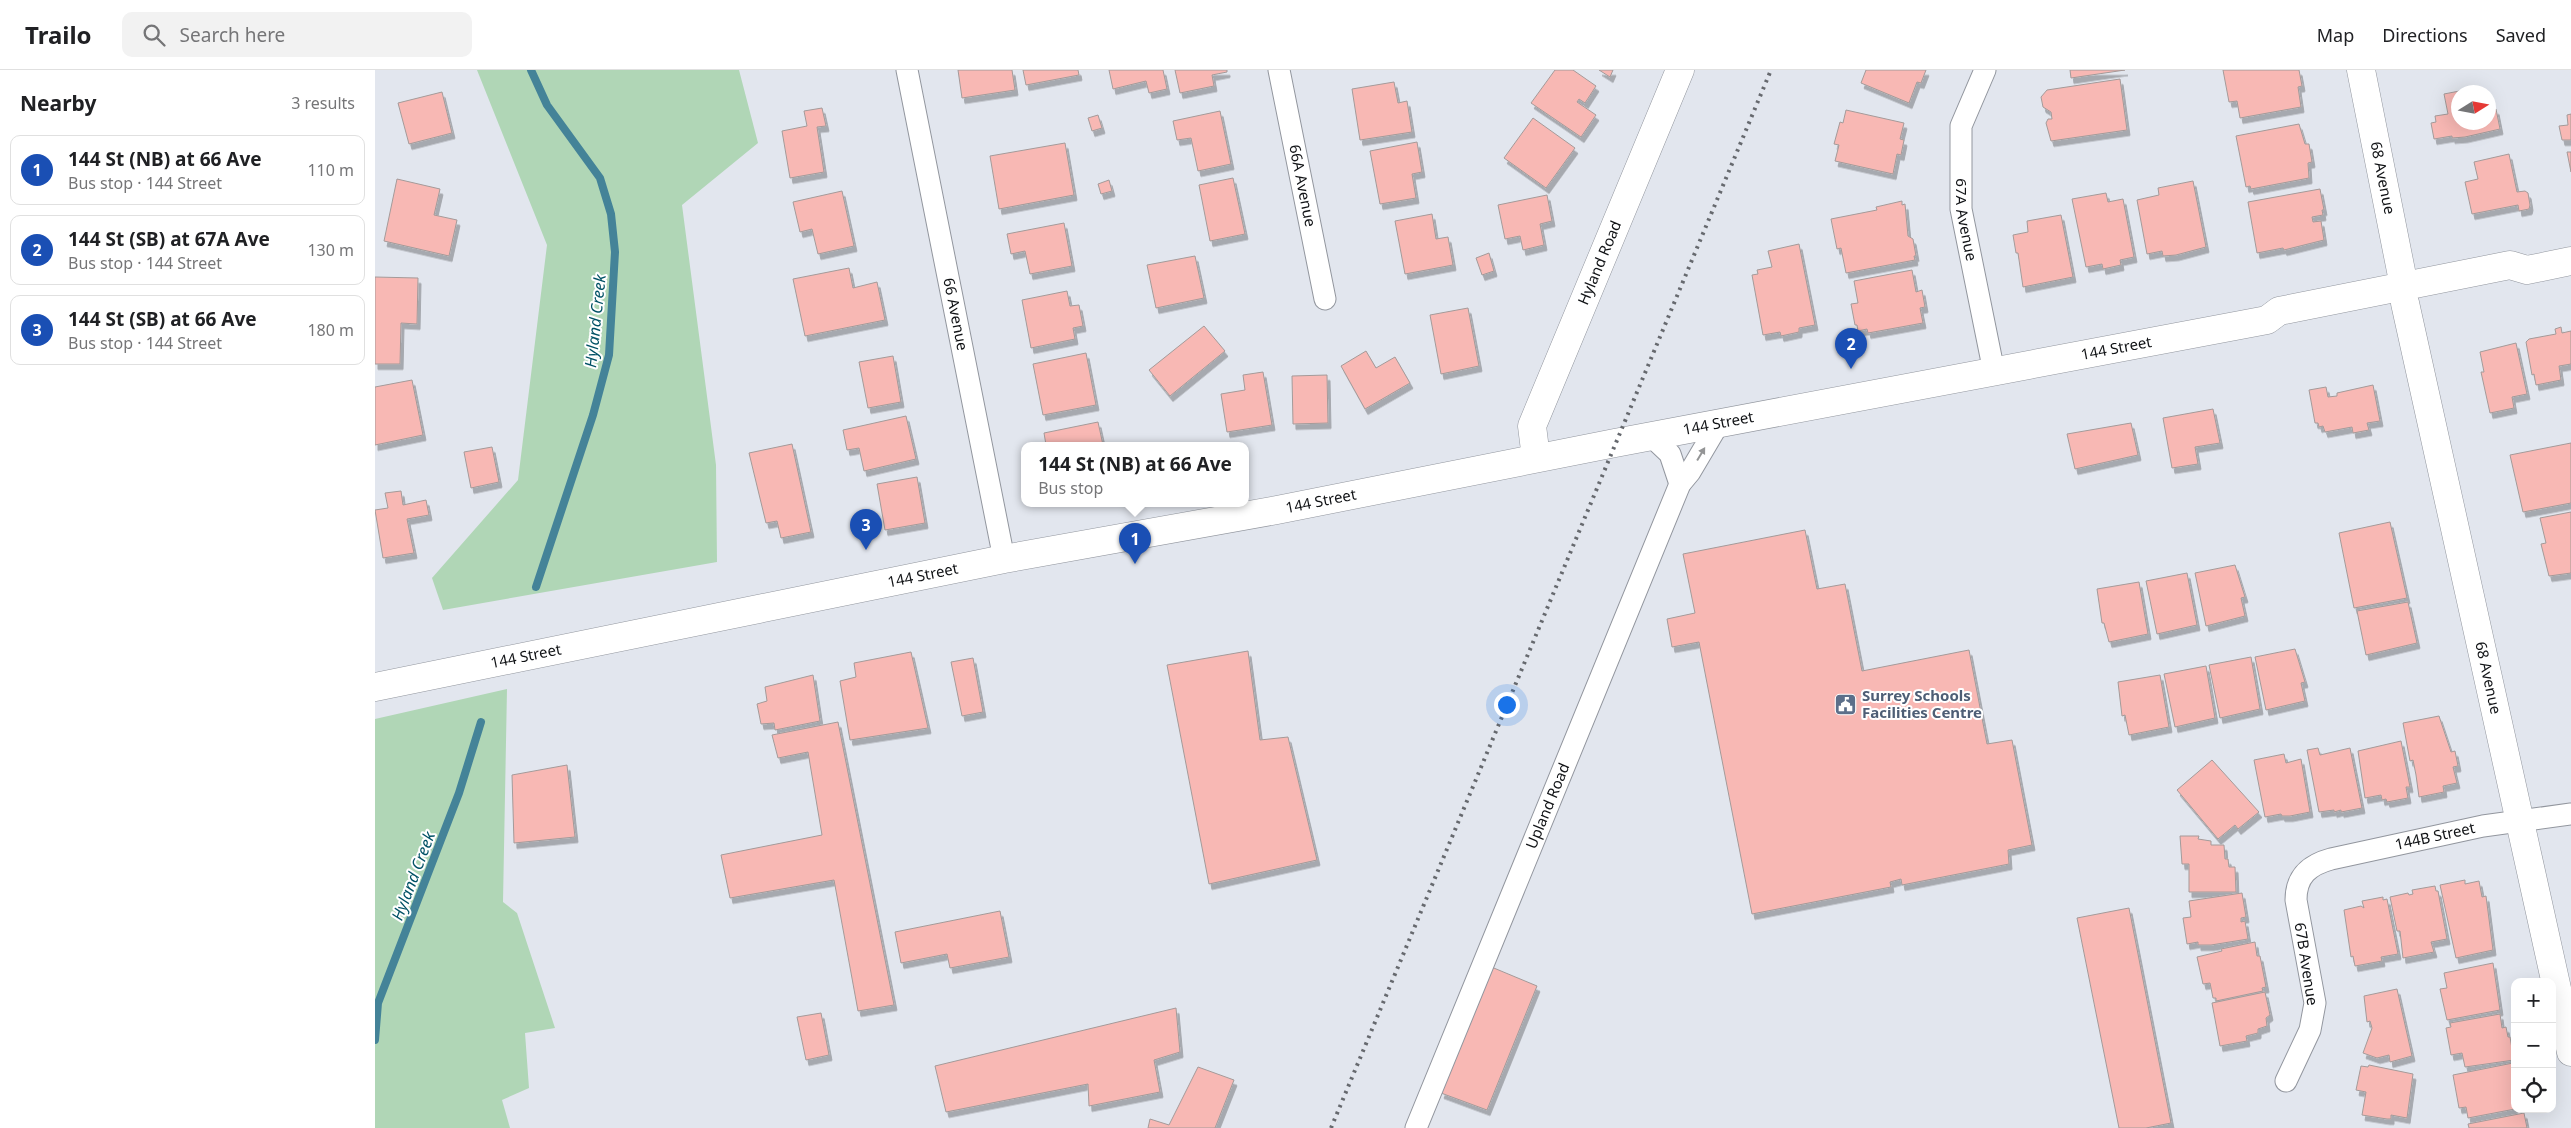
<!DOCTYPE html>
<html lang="en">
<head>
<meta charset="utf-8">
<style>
  :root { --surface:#fff; --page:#f2f2f2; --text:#202124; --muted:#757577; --line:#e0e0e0; --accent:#565ad2 }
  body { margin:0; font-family:"Noto Sans",sans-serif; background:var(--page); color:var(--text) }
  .controls { position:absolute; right:15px; bottom:15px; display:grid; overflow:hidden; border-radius:10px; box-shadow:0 5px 20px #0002 }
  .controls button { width:45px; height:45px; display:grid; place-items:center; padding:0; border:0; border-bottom:1px solid var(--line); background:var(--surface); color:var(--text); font:25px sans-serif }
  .compass { position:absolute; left:2076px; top:15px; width:45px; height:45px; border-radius:50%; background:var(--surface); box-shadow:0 5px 20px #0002; rotate:79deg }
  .you { position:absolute; left:1131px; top:634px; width:18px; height:18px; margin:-12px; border:4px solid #fff; border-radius:50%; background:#1a73e8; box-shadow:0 0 0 8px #1a73e833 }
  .badge { display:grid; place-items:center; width:32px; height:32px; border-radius:50%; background:var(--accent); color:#fff; font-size:16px; font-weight:700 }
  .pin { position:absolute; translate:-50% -41px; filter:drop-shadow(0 1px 2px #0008) }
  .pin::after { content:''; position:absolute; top:26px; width:18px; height:15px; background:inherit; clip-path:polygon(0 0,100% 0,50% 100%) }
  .popup { position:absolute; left:646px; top:372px; width:228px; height:65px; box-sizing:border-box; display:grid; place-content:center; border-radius:10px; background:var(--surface); filter:drop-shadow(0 1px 4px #0005); font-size:16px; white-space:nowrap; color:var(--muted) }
  .popup b { font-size:19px; color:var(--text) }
  .popup::after { content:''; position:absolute; left:50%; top:100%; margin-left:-10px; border:10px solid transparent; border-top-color:var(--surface) }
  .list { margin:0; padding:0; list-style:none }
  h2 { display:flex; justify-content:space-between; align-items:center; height:65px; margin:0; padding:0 20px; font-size:21px }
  h2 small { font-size:16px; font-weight:400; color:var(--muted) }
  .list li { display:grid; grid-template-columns:32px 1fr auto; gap:15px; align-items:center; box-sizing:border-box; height:70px; margin:0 10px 10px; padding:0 10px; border:1px solid var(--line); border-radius:10px }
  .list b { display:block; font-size:19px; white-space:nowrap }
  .list p { margin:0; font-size:16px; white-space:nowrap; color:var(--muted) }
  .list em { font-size:16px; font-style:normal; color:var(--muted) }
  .icon { flex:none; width:28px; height:28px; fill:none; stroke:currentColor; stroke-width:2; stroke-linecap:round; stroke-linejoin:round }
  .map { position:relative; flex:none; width:2196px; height:1058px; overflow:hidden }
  header { display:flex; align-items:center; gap:30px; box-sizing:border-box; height:70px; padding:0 25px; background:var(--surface); border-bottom:1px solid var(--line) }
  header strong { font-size:24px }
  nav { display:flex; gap:28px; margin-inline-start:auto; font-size:18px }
  .search { width:350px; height:45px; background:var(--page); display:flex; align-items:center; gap:12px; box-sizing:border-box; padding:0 18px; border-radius:10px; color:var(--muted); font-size:19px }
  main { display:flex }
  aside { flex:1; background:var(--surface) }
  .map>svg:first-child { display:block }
</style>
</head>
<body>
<header>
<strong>Trailo</strong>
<div class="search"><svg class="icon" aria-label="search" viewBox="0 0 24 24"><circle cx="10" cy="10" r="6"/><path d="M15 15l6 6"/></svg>Search here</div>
<nav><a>Map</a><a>Directions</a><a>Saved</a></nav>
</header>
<main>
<aside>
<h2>Nearby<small>3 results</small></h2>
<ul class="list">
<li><span class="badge" style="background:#1a4fb4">1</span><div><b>144 St (NB) at 66 Ave</b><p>Bus stop · 144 Street</p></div><em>110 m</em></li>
<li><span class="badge" style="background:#1a4fb4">2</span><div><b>144 St (SB) at 67A Ave</b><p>Bus stop · 144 Street</p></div><em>130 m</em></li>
<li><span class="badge" style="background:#1a4fb4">3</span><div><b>144 St (SB) at 66 Ave</b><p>Bus stop · 144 Street</p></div><em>180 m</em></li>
</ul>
</aside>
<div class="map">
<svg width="2196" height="1058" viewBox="0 0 2196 1058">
  <defs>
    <filter id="shadow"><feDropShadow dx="3" dy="5.5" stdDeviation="0" flood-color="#0004"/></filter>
  </defs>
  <rect width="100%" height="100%" fill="#e2e6ee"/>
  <path fill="#b0d6b6" d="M 102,0 L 364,0 L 383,73 L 307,135 L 341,395 L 342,492 L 68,540 L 57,508 L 143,410 L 172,175 Z
    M 132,619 L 128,832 L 142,843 L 180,958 L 150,963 L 154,1018 L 127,1030 L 135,1058 L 0,1058 L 0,649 Z"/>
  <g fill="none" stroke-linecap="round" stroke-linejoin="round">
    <path stroke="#448398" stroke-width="8" d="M 156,0 L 172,35 L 225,108 L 236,144 L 240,182 L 234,285 L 218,345 L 161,517
      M 0,970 L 3,933 L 84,723 L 106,652"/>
  </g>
  <path fill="#f8b8b4" stroke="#a49a99" filter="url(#shadow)" d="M 583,0 L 637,0 L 640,20 L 587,28 Z
    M 648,0 L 703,0 L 704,5 L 651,15 Z
    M 734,0 L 788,0 L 792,19 L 774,23 L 771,11 L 738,19 Z
    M 800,0 L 852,0 L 852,2 L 837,5 L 839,16 L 805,23 Z
    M 1180,0 L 1198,0 L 1221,16 L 1210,33 L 1204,29 L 1202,32 L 1221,45 L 1206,67 L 1156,33 Z
    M 1224,0 L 1238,0 L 1235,7 Z
    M 1491,0 L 1551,0 L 1546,13 L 1542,12 L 1534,33 L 1486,13 Z
    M 1695,0 L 1750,0 L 1696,8 Z
    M 1848,0 L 1924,0 L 1927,16 L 1923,17 L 1926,37 L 1865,48 L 1862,31 L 1854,32 Z
    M 1745,9 L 1752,60 L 1676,71 L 1671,53 L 1673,49 L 1677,49 L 1676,42 L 1668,37 L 1666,27 L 1672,20 Z
    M 1019,12 L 1023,33 L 1032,31 L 1037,62 L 985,70 L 977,19 Z
    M 2100,18 L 2101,22 L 2084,22 L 2084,52 L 2114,52 L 2114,35 L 2116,40 L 2121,39 L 2125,59 L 2090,67 L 2077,68 L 2077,66 L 2059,69 L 2056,53 L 2061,52 L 2060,46 L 2073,44 L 2069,24 Z
    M 67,22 L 77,63 L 34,74 L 23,33 Z
    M 447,38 L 451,56 L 442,57 L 449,102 L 415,108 L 407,61 L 432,56 L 429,41 Z
    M 1471,40 L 1529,53 L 1525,69 L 1529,70 L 1526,85 L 1522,84 L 1518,104 L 1460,91 L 1464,75 L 1459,74 L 1465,52 L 1468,53 Z
    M 845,41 L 856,94 L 823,101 L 816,68 L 802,70 L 798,51 Z
    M 2196,44 L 2196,70 L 2187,70 L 2184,56 L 2193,55 L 2192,45 Z
    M 723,45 L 727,58 L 717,61 L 713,48 Z
    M 1158,48 L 1200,78 L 1171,118 L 1129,88 Z
    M 1924,54 L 1930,74 L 1934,74 L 1937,92 L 1933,93 L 1934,108 L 1876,119 L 1875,116 L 1871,117 L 1861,66 Z
    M 1042,72 L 1047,102 L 1037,104 L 1041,128 L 1005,134 L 995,81 Z
    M 690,73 L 699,125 L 624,139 L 615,86 Z
    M 2192,82 L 2196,82 L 2196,102 Z
    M 2134,84 L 2142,122 L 2150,121 L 2153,123 L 2155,135 L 2154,139 L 2144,141 L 2143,135 L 2097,144 L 2090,112 L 2103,109 L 2099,92 Z
    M 858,108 L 870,164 L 835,171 L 824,115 Z
    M 22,109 L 65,119 L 59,145 L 82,150 L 74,186 L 9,171 Z
    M 734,110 L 737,121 L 726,124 L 723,114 Z
    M 1818,111 L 1831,177 L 1801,185 L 1788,186 L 1787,181 L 1772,184 L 1762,130 L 1784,125 L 1783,118 Z
    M 1945,119 L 1949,140 L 1947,140 L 1948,145 L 1937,147 L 1938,152 L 1946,151 L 1949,170 L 1909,180 L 1908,178 L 1882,183 L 1873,132 Z
    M 467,121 L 479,176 L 443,184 L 437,159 L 425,162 L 418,132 Z
    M 1731,123 L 1733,132 L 1748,129 L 1759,187 L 1745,190 L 1746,195 L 1728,199 L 1727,194 L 1711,197 L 1697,129 Z
    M 1172,125 L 1177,151 L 1165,154 L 1169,175 L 1148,180 L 1145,166 L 1130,169 L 1123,135 Z
    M 1527,131 L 1527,135 L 1530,134 L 1533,166 L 1538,169 L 1541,186 L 1539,186 L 1540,190 L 1471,203 L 1466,178 L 1462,179 L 1456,149 L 1502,140 L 1501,137 Z
    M 1057,144 L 1061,169 L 1073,167 L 1078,195 L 1030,204 L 1020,151 Z
    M 1686,145 L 1698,207 L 1648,217 L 1643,183 L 1641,183 L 1638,165 L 1653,162 L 1652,151 Z
    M 689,153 L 697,196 L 655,204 L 650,181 L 636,184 L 632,164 Z
    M 1424,174 L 1440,255 L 1424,258 L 1424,262 L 1406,266 L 1405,262 L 1388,265 L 1377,205 L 1383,204 L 1382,200 L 1397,197 L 1393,181 Z
    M 1114,183 L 1119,201 L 1107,205 L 1101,188 Z
    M 820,186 L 829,228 L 781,238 L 772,195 Z
    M 474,198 L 478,218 L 502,212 L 510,250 L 430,266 L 418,209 Z
    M 1537,200 L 1541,222 L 1547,220 L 1550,237 L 1545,238 L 1548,253 L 1493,263 L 1492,259 L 1483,261 L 1482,255 L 1480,255 L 1476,234 L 1483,233 L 1479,211 Z
    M 0,207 L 43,208 L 42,254 L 26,253 L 25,294 L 0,294 Z
    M 692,221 L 695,236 L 704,235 L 708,256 L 698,258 L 700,269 L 656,278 L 647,230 Z
    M 1093,238 L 1104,296 L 1066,304 L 1055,245 Z
    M 829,256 L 850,281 L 795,326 L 774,300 Z
    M 2186,257 L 2187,263 L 2196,261 L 2196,294 L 2184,296 L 2186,310 L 2161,315 L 2159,304 L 2157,305 L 2151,272 L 2154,269 L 2181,264 L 2180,259 Z
    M 2141,273 L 2152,324 L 2137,327 L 2139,338 L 2115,343 L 2106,302 L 2109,302 L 2105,282 Z
    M 991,281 L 1001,298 L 1020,287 L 1035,313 L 990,339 L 966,296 Z
    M 711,283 L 721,335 L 668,345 L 658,294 Z
    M 518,286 L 526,332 L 493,338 L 484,292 Z
    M 888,302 L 897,355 L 852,362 L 846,324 L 870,320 L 868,305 Z
    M 952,305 L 953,353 L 918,354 L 917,306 Z
    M 37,310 L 48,365 L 0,375 L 0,317 Z
    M 1998,315 L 2005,351 L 1992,353 L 1994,360 L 1978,363 L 1977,357 L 1950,362 L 1948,356 L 1944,357 L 1943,353 L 1940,353 L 1934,320 L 1951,317 L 1953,327 L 1962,326 L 1962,323 Z
    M 1838,339 L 1845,373 L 1820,377 L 1823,394 L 1797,398 L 1788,348 Z
    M 531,346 L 541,389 L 489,401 L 484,378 L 472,380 L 468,360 Z
    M 723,352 L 728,375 L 671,375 L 669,363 Z
    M 1756,353 L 1763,385 L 1700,399 L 1692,364 Z
    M 2196,373 L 2196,433 L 2148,442 L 2135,385 Z
    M 417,374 L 436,462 L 406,468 L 402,451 L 391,453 L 374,383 Z
    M 117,377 L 124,412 L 96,418 L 89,382 Z
    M 542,407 L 550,453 L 510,460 L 502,414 Z
    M 26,421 L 28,435 L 51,430 L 54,445 L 32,449 L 39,483 L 8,488 L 0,440 L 13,438 L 10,423 Z
    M 2196,442 L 2196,503 L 2174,506 L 2166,474 L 2171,473 L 2165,448 Z
    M 2015,452 L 2032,528 L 1979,538 L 1964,463 Z
    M 1430,460 L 1442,519 L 1470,514 L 1487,601 L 1594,580 L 1612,674 L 1637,670 L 1657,775 L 1633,780 L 1634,794 L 1527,815 L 1526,809 L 1515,812 L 1516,817 L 1377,844 L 1324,572 L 1297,577 L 1292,549 L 1320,543 L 1308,484 Z
    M 1860,495 L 1870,527 L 1866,528 L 1870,546 L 1831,556 L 1820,503 Z
    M 1812,503 L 1822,555 L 1782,564 L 1771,511 Z
    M 1764,512 L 1773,564 L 1734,572 L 1729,553 L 1727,553 L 1722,519 Z
    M 2033,532 L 2042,573 L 1991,585 L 1982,541 Z
    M 1920,579 L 1930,612 L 1926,613 L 1930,631 L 1891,640 L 1880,587 Z
    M 873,581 L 885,670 L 913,667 L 942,790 L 834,814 L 792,595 Z
    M 536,582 L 553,658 L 475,670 L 465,611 L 481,607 L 479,593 Z
    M 1876,587 L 1885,639 L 1845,648 L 1834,595 Z
    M 598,588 L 608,642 L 587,646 L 576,592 Z
    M 1831,596 L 1840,648 L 1800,657 L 1789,604 Z
    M 438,605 L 445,651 L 400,660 L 399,653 L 386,654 L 382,634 L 392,631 L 390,617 Z
    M 1785,605 L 1794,657 L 1754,665 L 1750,645 L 1747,646 L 1743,612 Z
    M 2064,646 L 2076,682 L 2080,681 L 2083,696 L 2078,697 L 2082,713 L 2068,716 L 2069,722 L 2044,727 L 2041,705 L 2038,690 L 2035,691 L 2028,653 Z
    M 463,652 L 519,935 L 483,941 L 459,810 L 355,828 L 346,785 L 447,765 L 433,682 L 403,688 L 397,665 Z
    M 2026,671 L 2035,717 L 2031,717 L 2033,728 L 2012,732 L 2011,729 L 2007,730 L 2006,725 L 1990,728 L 1983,681 Z
    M 1943,678 L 1945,685 L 1975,678 L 1987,738 L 1966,742 L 1966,740 L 1959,742 L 1959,740 L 1944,742 L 1932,680 Z
    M 1909,684 L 1911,693 L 1926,689 L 1935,742 L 1915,746 L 1907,746 L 1906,744 L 1890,747 L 1879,690 Z
    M 1837,690 L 1884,742 L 1863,759 L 1860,755 L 1843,769 L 1802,720 Z
    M 192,695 L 200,767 L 139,773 L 137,705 Z
    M 1805,766 L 1824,766 L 1823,769 L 1836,771 L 1836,775 L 1849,775 L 1850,789 L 1853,789 L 1854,797 L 1860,797 L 1861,822 L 1814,822 L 1814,794 L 1807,794 Z
    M 2090,810 L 2090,814 L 2104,811 L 2107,827 L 2111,826 L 2118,880 L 2081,888 L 2065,815 Z
    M 2060,816 L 2061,821 L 2063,821 L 2072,869 L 2056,872 L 2059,882 L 2028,888 L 2025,861 L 2022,861 L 2015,827 L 2033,823 L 2034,825 L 2038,824 L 2037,820 Z
    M 1867,823 L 1871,847 L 1866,848 L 1866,852 L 1870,851 L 1873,869 L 1836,875 L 1823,875 L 1823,872 L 1812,874 L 1808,848 L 1816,847 L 1814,831 Z
    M 2008,827 L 2008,830 L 2012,829 L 2023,884 L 2006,887 L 2007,891 L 1980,896 L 1978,886 L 1976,887 L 1969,840 L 1986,836 L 1989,838 L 1987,831 Z
    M 1754,838 L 1796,1053 L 1771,1058 L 1744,1058 L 1702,848 Z
    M 625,841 L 634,887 L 575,898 L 572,884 L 526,893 L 520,862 Z
    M 1880,872 L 1882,886 L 1885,886 L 1891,917 L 1887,918 L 1888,921 L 1841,931 L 1841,928 L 1838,928 L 1835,913 L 1828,914 L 1822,887 L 1847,881 L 1846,879 Z
    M 2118,893 L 2125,940 L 2072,950 L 2065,919 L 2072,918 L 2069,903 Z
    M 1114,896 L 1162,916 L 1112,1040 L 1066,1023 Z
    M 2022,919 L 2037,986 L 2015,992 L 2014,985 L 2002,988 L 1988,983 L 1997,958 L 1995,951 L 1992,952 L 1989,926 Z
    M 1890,922 L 1895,945 L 1891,948 L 1892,956 L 1883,959 L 1883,963 L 1871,966 L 1872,971 L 1845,976 L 1837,933 Z
    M 801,938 L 805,982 L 779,990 L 785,1022 L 714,1036 L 713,1014 L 571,1042 L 560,996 Z
    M 446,943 L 454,985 L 431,990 L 422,947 Z
    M 2125,944 L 2127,958 L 2131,957 L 2133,967 L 2135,967 L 2139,990 L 2090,997 L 2087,983 L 2076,985 L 2071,958 L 2076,957 L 2075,953 Z
    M 2138,993 L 2140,1039 L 2093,1048 L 2091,1037 L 2084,1038 L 2078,1005 Z
    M 1994,995 L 2038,1004 L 2032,1048 L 2016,1045 L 2016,1049 L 2012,1049 L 1987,1045 L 1991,1022 L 1981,1020 L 1986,996 L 1993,997 Z
    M 823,997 L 859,1010 L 840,1058 L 773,1058 L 775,1049 L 794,1055 Z
    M 2149,1043 L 2152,1058 L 2094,1058 L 2093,1054 Z"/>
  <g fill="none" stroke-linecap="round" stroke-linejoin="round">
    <defs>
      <g id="street">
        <path id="s1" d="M 532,0 L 629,489"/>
        <path id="s2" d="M 904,0 L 950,229"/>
        <path id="s3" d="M 1610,0 L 1586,56 L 1586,139 L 1619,302"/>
        <path d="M 1276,366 L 1295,384 L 1305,414"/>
        <path id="s4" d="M 1911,1011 L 1935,960 L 1940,933 L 1921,830 C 1921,806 1934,795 1956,789 L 2108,756 L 2196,744"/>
        <path id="s5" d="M 1041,1058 L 1305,414 L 1315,402 L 1344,353"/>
      </g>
      <g id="secondary">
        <path id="s6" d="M 1986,0 L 2029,216"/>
        <path id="s7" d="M 2030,233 L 2196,982"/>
        <path id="s8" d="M 1161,388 L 1157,356 L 1305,0"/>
        <path id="s9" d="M 0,617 L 629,489 L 902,440 L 1240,373 L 1892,250 L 1904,241 L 2135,195 L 2152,200 L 2196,191"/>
      </g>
    </defs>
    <use href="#street" stroke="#92969e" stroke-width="23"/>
    <use href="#secondary" stroke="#92969e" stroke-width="29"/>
    <use href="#street" stroke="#fff" stroke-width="21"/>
    <use href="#secondary" stroke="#fff" stroke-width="28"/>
    <path stroke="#66696e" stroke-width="4" stroke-dasharray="2.5 5" stroke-linecap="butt" d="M 956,1058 L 1396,0"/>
  </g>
  <defs><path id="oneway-solid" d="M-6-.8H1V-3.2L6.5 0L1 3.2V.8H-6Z" transform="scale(1.25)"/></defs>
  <use fill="#949596" href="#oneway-solid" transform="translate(1326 384) rotate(-59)"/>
  <defs>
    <symbol id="civic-square" viewBox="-11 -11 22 22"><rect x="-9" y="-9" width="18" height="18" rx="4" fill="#5c6f8a" stroke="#fff"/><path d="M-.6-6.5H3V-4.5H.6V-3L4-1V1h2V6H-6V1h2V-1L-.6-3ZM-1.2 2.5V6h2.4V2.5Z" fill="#fff"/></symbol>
  </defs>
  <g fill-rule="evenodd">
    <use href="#civic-square" x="1458" y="622" width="25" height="25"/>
  </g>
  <g text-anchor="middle" stroke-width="4" stroke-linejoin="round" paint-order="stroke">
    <g font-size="15" fill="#111316" stroke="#fff">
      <text dy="5" stroke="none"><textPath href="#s6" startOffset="110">68 Avenue</textPath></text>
      <text dy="5" stroke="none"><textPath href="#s2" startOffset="118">66A Avenue</textPath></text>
      <text dy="5" stroke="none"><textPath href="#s3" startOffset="155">67A Avenue</textPath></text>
      <text dy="5" stroke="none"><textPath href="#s8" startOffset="209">Hyland Road</textPath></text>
      <text dy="5" stroke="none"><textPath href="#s1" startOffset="249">66 Avenue</textPath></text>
      <text dy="5" stroke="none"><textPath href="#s9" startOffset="1774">144 Street</textPath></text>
      <text dy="5" stroke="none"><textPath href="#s9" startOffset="1369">144 Street</textPath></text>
      <text dy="5" stroke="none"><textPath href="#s9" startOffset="964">144 Street</textPath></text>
      <text dy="5" stroke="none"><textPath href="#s9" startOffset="559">144 Street</textPath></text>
      <text dy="5" stroke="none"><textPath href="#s9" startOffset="154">144 Street</textPath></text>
      <text dy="5" stroke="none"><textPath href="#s7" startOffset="384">68 Avenue</textPath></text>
      <text dy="5" stroke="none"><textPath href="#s5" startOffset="348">Upland Road</textPath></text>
      <text dy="5" stroke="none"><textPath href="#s4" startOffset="354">144B Street</textPath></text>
      <text transform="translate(1931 894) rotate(81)" y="5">67B Avenue</text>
    </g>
    <g font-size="15" font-weight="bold" fill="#4e5e75" stroke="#fff" text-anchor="start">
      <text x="1487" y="631">Surrey Schools<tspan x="1487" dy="17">Facilities Centre</tspan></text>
    </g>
    <g font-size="16" font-style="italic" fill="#005165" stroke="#fff">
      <text transform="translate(220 251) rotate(-84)" y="6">Hyland Creek</text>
      <text transform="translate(38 806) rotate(-69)" y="6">Hyland Creek</text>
    </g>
  </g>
</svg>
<div class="controls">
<button>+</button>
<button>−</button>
<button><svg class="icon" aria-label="locate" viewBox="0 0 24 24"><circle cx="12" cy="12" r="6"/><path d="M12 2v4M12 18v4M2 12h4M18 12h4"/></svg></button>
</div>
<svg class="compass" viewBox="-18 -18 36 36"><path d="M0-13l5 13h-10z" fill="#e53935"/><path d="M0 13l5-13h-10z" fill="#757577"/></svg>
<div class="you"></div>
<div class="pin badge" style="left:760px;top:494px;background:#1a4fb4">1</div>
<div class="popup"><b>144 St (NB) at 66 Ave</b>Bus stop</div>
<div class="pin badge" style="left:1476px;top:299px;background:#1a4fb4">2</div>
<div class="pin badge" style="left:491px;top:480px;background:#1a4fb4">3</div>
</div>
</main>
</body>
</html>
